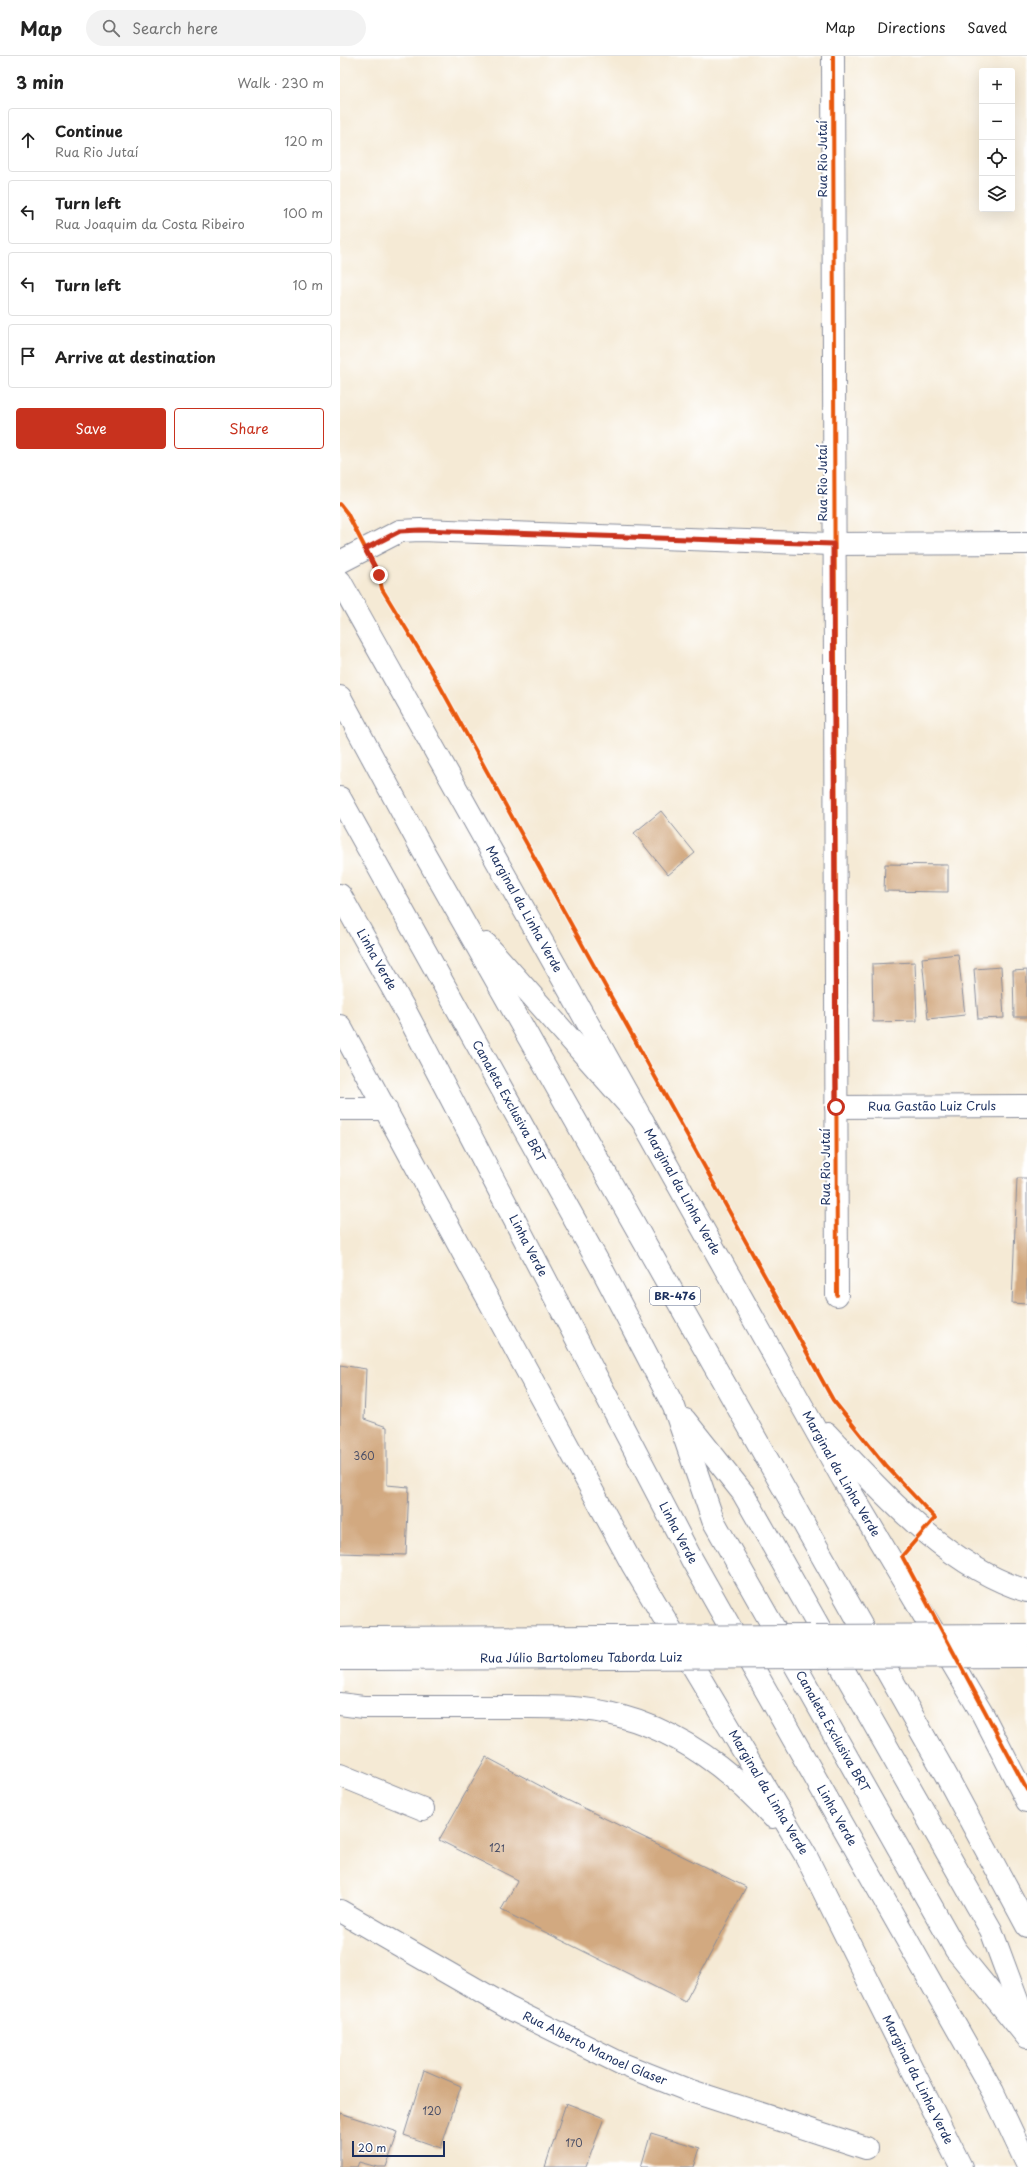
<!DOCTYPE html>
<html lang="en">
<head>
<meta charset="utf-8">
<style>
  :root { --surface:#fff; --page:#f2f2f2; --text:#222; --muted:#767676; --line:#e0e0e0; --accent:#c8321e }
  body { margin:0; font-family:"Playpen Sans",sans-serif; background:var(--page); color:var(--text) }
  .controls { position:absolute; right:12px; top:12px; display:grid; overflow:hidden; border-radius:4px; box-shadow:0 4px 16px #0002 }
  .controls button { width:36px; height:36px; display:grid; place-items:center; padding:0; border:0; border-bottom:1px solid var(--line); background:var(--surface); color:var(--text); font:20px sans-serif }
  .scale { position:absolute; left:12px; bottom:10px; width:93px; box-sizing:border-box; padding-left:4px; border:2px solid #1b2f5e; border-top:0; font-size:11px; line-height:14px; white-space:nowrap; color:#1b2f5e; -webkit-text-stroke:3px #fff; paint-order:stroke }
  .stop { position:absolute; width:12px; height:12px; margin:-9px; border:3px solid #c8321e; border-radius:50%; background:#fff }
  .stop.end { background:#c8321e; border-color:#fff; box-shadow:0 1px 4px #0008 }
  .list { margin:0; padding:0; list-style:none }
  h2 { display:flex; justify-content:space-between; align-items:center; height:52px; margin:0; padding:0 16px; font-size:17px }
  h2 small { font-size:13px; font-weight:400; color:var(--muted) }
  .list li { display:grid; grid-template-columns:26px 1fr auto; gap:12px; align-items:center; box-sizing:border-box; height:64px; margin:0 8px 8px; padding:0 8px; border:1px solid var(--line); border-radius:4px }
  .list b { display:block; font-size:15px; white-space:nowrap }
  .list p { margin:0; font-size:13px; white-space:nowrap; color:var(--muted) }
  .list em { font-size:13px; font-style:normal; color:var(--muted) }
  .actions { display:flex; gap:8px; padding:12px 16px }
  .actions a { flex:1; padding:9px 0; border:1px solid var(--accent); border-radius:4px; text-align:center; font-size:14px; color:var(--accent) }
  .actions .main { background:var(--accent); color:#fff }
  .icon { flex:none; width:22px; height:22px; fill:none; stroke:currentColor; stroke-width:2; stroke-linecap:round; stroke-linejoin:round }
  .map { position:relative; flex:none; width:687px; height:2111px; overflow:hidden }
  header { display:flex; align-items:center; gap:24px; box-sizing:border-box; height:56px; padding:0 20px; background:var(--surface); border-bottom:1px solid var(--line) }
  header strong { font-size:19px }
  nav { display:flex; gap:22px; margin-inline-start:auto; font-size:14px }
  .search { width:280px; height:36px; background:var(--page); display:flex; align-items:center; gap:10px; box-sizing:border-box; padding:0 14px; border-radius:22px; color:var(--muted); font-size:15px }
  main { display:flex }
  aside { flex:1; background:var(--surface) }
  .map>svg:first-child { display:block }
</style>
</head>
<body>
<header>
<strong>Map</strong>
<div class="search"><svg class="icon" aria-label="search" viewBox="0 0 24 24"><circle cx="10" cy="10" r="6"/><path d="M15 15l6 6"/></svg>Search here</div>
<nav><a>Map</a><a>Directions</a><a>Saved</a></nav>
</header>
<main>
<aside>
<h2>3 min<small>Walk · 230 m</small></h2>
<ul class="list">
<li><svg class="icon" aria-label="ahead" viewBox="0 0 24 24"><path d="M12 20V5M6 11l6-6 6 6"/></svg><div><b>Continue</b><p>Rua Rio Jutaí</p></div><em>120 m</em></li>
<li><svg class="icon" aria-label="left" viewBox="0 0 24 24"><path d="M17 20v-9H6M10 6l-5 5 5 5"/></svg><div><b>Turn left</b><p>Rua Joaquim da Costa Ribeiro</p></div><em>100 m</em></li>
<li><svg class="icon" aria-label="left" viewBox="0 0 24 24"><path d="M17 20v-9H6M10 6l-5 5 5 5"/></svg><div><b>Turn left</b></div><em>10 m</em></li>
<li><svg class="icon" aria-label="arrive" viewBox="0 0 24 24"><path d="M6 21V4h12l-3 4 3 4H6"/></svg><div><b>Arrive at destination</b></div></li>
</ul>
<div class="actions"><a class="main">Save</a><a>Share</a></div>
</aside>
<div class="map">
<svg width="687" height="2111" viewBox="0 0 687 2111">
  <rect width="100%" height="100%" fill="#fff"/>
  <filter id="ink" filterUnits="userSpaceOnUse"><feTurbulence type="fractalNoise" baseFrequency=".025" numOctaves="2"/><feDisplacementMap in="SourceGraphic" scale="8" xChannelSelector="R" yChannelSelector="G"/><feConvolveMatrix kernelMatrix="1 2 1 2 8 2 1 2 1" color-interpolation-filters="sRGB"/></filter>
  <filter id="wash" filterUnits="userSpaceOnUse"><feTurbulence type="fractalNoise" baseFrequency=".012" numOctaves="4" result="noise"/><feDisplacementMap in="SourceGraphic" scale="16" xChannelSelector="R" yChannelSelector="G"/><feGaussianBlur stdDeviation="0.9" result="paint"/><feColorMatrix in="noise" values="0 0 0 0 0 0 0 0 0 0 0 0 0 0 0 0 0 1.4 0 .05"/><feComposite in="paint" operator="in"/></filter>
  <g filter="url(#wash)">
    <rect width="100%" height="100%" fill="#f5ead5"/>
    <g id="blocks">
      <path fill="#d2a980" d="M 321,755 L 355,797 L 328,819 L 294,777 Z
        M 545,808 L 608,809 L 608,836 L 544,835 Z
        M 618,898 L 625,959 L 588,963 L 582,902 Z
        M 575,906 L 577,965 L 533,966 L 532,908 Z
        M 661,911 L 664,962 L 638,963 L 634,913 Z
        M 687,914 L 687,961 L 674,961 L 673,915 Z
        M 677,1122 L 687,1122 L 687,1248 L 672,1247 Z
        M 0,1309 L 26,1313 L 24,1363 L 47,1371 L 47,1429 L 69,1431 L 66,1499 L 0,1497 Z
        M 146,1701 L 223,1742 L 406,1831 L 345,1946 L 161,1854 L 178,1824 L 99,1784 Z
        M 84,2014 L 121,2030 L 101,2092 L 64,2079 Z
        M 226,2047 L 264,2062 L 246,2111 L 205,2111 Z
        M 0,2057 L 58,2076 L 46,2111 L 37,2111 L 19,2106 L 17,2111 L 0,2111 Z
        M 311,2077 L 360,2092 L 354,2111 L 301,2111 Z"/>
    </g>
  </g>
  <g filter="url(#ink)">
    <use href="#blocks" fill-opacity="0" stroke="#888c9a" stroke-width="1"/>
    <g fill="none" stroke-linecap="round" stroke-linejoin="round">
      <defs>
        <g id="minor">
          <path d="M 493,0 L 497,1239"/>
          <path d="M 0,506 L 60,475 L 80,474 L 493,488 L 687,487"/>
          <path id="s1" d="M 0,742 L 262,1213 L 334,1351 L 373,1464 L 616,1894 L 687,1981"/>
          <path id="s2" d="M 496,1051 L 687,1050"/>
          <path d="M 0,1053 L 46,1053"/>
          <path d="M 345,1364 L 403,1437 L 651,1874 L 687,1971"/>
          <path d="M 0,1719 L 83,1753"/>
          <path id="s3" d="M 0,1855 L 167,1951 L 282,2008 L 345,2033 L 526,2092"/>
        </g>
        <g id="major">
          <path id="s4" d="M 0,525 L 503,1423 L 643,1659 L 687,1745"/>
          <path id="s5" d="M 0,970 L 292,1508 L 466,1800 L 621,2111"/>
          <path d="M 487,1378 C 543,1437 607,1511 687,1535"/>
          <path d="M 0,1583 L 27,1582"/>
          <path d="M 0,1603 L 27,1603"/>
          <path d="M 0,1648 L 23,1651 C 69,1651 116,1651 163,1651 C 202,1651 242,1649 280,1660 C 340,1676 392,1715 433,1761"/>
        </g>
        <g id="highway">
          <path d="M 0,641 L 82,793 L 607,1721 L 687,1870"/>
          <path id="s6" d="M 0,839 L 66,956 L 351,1502 L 653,2036 L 687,2108"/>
          <path d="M 146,888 L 303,1065"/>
        </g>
      </defs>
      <use href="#minor" stroke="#888c9a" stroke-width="24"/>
      <use href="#major" stroke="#888c9a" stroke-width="24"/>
      <use href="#highway" stroke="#888c9a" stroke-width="24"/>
      <use href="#minor" stroke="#fff" stroke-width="22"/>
      <use href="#major" stroke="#fff" stroke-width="22"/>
      <use href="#highway" stroke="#fff" stroke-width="22"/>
      <defs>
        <g id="major-bridge">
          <path d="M 27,1582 L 687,1579"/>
          <path id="s7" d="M 27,1603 L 687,1600"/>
        </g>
      </defs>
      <use href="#major-bridge" stroke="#888c9a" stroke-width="24" stroke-linecap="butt"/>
      <use href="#major-bridge" stroke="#fff" stroke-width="22"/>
      <defs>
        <path id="cycleway" d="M 493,0 L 497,1239
          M 0,448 L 7,457 L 39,519 L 42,533 L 90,612 L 493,1344 L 545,1409 L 595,1462 L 562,1500 L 687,1734"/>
      </defs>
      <use href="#cycleway" stroke="#fff" stroke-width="6"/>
      <use href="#cycleway" stroke="#e8590c" stroke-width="4"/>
    </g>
  </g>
  <g fill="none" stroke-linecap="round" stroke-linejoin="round" filter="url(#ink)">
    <path stroke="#c8321e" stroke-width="5" d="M 39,519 L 25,493 L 60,475 L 80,474 L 493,488 L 496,1051"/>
  </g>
  <g text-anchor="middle" stroke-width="4" stroke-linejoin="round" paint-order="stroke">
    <g font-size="10" fill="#494e66">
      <text x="24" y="1404">360</text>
      <text x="157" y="1796">121</text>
      <text x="92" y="2059">120</text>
      <text x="234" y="2091">170</text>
    </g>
    <rect fill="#fff" stroke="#5f6d8e" stroke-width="1" x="310" y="1231" width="50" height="18" rx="3"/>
    <g font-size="11" font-weight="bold" fill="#1b2f5e">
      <text x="335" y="1244">BR-476</text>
    </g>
    <g font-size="12" fill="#1b2f5e" stroke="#fff">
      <text transform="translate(483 103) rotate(-90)" y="4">Rua Rio Jutaí</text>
      <text transform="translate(483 427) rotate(-90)" y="4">Rua Rio Jutaí</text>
      <text dy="4" stroke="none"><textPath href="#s4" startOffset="376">Marginal da Linha Verde</textPath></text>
      <text dy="4" stroke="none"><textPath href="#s6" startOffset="74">Linha Verde</textPath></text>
      <text dy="4" stroke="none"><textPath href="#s1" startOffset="347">Canaleta Exclusiva BRT</textPath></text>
      <text dy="4" stroke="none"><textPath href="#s2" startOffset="96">Rua Gastão Luiz Cruls</textPath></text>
      <text transform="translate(486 1111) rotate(-90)" y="4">Rua Rio Jutaí</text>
      <text dy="4" stroke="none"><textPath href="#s4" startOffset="700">Marginal da Linha Verde</textPath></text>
      <text dy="4" stroke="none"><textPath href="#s6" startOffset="398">Linha Verde</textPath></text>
      <text dy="4" stroke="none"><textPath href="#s4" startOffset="1024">Marginal da Linha Verde</textPath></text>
      <text dy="4" stroke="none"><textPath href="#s6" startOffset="722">Linha Verde</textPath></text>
      <text dy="4" stroke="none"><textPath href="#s7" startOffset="214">Rua Júlio Bartolomeu Taborda Luiz</textPath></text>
      <text dy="4" stroke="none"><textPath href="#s1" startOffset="1057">Canaleta Exclusiva BRT</textPath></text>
      <text dy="4" stroke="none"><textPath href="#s5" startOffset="878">Marginal da Linha Verde</textPath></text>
      <text dy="4" stroke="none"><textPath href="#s6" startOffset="1046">Linha Verde</textPath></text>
      <text dy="4" stroke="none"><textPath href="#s3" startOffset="290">Rua Alberto Manoel Glaser</textPath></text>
      <text dy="4" stroke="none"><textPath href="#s5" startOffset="1202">Marginal da Linha Verde</textPath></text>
    </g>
  </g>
</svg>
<div class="controls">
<button>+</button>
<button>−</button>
<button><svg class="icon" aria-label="locate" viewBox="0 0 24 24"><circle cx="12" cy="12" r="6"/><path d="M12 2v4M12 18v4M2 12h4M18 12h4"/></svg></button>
<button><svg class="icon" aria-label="layers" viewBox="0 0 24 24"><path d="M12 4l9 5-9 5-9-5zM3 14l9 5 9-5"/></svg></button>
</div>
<div class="scale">20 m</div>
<div class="stop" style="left:496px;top:1051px"></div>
<div class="stop end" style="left:39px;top:519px"></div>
</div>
</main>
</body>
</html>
